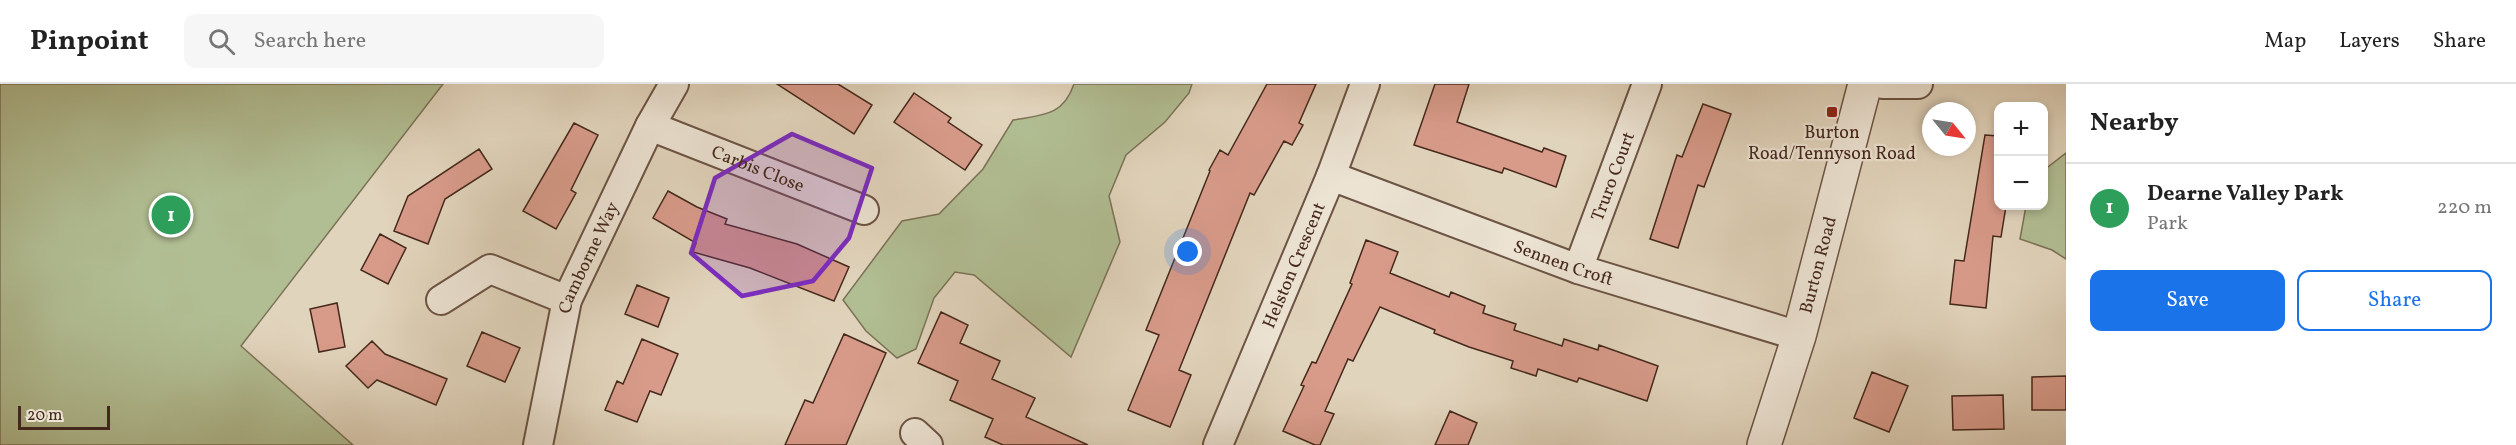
<!DOCTYPE html>
<html lang="en">
<head>
<meta charset="utf-8">
<style>
  :root { --surface:#fff; --page:#f6f6f6; --text:#222; --muted:#767676; --line:#e0e0e0; --accent:#1a73e8 }
  body { margin:0; font-family:Vollkorn,serif; background:var(--page); color:var(--text) }
  .controls { position:absolute; right:18px; top:18px; display:grid; overflow:hidden; border-radius:12px; box-shadow:0 3px 9px #0003 }
  .controls button { width:54px; height:54px; display:grid; place-items:center; padding:0; border:0; border-bottom:2px solid var(--line); background:var(--surface); color:var(--text); font:30px sans-serif }
  .compass { position:absolute; left:1922px; top:18px; width:54px; height:54px; border-radius:50%; background:var(--surface); box-shadow:0 3px 9px #0003; rotate:120deg }
  .scale { position:absolute; left:18px; bottom:15px; width:92px; box-sizing:border-box; padding-left:6px; border:3px solid #45281c; border-top:0; font-size:16px; line-height:21px; white-space:nowrap; color:#45281c; -webkit-text-stroke:4px #ece3d3; paint-order:stroke }
  .you { position:absolute; left:1188px; top:168px; width:21px; height:21px; margin:-15px; border:4px solid #fff; border-radius:50%; background:#1a73e8; box-shadow:0 0 0 9px #1a73e833 }
  .badge { display:grid; place-items:center; width:39px; height:39px; border-radius:50%; background:var(--accent); color:#fff; font-size:20px; font-weight:700 }
  .pin { position:absolute; translate:-50% -50%; border:3px solid #fff; box-shadow:0 2px 6px #0006 }
  .list { margin:0; padding:0; list-style:none }
  h2 { display:flex; justify-content:space-between; align-items:center; height:78px; margin:0; padding:0 24px; font-size:26px }
  h2 small { font-size:20px; font-weight:400; color:var(--muted) }
  .list li { display:grid; grid-template-columns:39px 1fr auto; gap:18px; align-items:center; box-sizing:border-box; height:90px; padding:0 24px; border-top:2px solid var(--line) }
  .list b { display:block; font-size:22px; white-space:nowrap }
  .list p { margin:0; font-size:20px; white-space:nowrap; color:var(--muted) }
  .list em { font-size:20px; font-style:normal; color:var(--muted) }
  .actions { display:flex; gap:12px; padding:18px 24px }
  .actions a { flex:1; padding:14px 0; border:2px solid var(--accent); border-radius:12px; text-align:center; font-size:21px; color:var(--accent) }
  .actions .main { background:var(--accent); color:#fff }
  .icon { flex:none; width:33px; height:33px; fill:none; stroke:currentColor; stroke-width:2; stroke-linecap:round; stroke-linejoin:round }
  .map { position:relative; flex:none; width:2066px; height:361px; overflow:hidden }
  header { display:flex; align-items:center; gap:36px; box-sizing:border-box; height:84px; padding:0 30px; background:var(--surface); border-bottom:2px solid var(--line) }
  header strong { font-size:28px }
  nav { display:flex; gap:33px; margin-inline-start:auto; font-size:21px }
  .search { width:420px; height:54px; background:var(--page); display:flex; align-items:center; gap:15px; box-sizing:border-box; padding:0 21px; border-radius:12px; color:var(--muted); font-size:22px }
  main { display:flex }
  aside { flex:1; background:var(--surface) }
  .map>svg:first-child { display:block }
</style>
</head>
<body>
<header>
<strong>Pinpoint</strong>
<div class="search"><svg class="icon" aria-label="search" viewBox="0 0 24 24"><circle cx="10" cy="10" r="6"/><path d="M15 15l6 6"/></svg>Search here</div>
<nav><a>Map</a><a>Layers</a><a>Share</a></nav>
</header>
<main>
<div class="map">
<svg width="2066" height="361" viewBox="0 0 2066 361">
  <rect width="100%" height="100%" fill="#e1d4bc"/>
  <filter id="stains"><feTurbulence type="fractalNoise" baseFrequency=".00333" numOctaves="4"/><feColorMatrix values="0 0 0 0 .2 0 0 0 0 .09 0 0 0 0 .02 0 0 0 .5 -.17"/></filter>
  <radialGradient id="worn" r=".72"><stop offset=".6" stop-color="#630" stop-opacity="0"/><stop offset="1" stop-color="#630" stop-opacity=".3"/></radialGradient>
  <path fill="#b1bd92" stroke="#7b7257" stroke-width="1.5" d="M 0,0 L 443,0 L 241,262 L 353,361 L 0,361 Z
    M 1074,0 L 1192,0 L 1189,9 L 1165,38 L 1126,71 L 1109,112 L 1120,158 L 1071,273 L 974,191 L 955,188 L 934,214 L 916,265 L 897,274 L 866,247 L 843,216 L 902,137 L 939,130 L 983,85 L 1013,36 C 1043,31 1063,32 1074,0 Z
    M 2066,69 L 2066,175 L 2052,166 L 2020,155 L 2026,122 L 2044,122 L 2044,86 Z"/>
  <path fill="#d89b8a" stroke="#45281c" stroke-width="1.5" d="M 777,0 L 838,0 L 872,21 L 854,50 Z
    M 1267,0 L 1316,0 L 1299,39 L 1303,41 L 1292,61 L 1284,57 L 1254,111 L 1250,109 L 1179,286 L 1191,291 L 1170,343 L 1128,326 L 1159,251 L 1146,246 L 1210,87 L 1209,86 L 1220,66 L 1228,71 Z
    M 1435,0 L 1469,0 L 1457,38 L 1542,68 L 1544,64 L 1566,72 L 1556,103 L 1504,84 L 1502,89 L 1414,61 Z
    M 914,9 L 951,34 L 948,38 L 982,61 L 965,86 L 894,38 Z
    M 1703,20 L 1731,30 L 1704,103 L 1698,101 L 1678,164 L 1650,155 L 1677,71 L 1682,73 Z
    M 574,39 L 598,51 L 571,106 L 576,109 L 556,145 L 523,127 Z
    M 1985,51 L 1998,52 L 1998,122 L 2006,122 L 2001,153 L 1993,152 L 1986,224 L 1950,220 L 1955,176 L 1964,177 Z
    M 479,65 L 492,85 L 445,115 L 428,160 L 394,147 L 408,112 Z
    M 668,107 L 697,123 L 727,135 L 725,140 L 797,160 L 849,183 L 834,217 L 750,184 L 693,168 L 696,159 L 653,134 Z
    M 380,150 L 406,164 L 388,200 L 361,186 Z
    M 1366,156 L 1398,168 L 1390,189 L 1449,213 L 1451,208 L 1485,222 L 1483,229 L 1516,240 L 1514,246 L 1562,262 L 1564,255 L 1598,266 L 1599,261 L 1658,282 L 1647,317 L 1579,294 L 1577,298 L 1538,285 L 1536,292 L 1511,284 L 1513,277 L 1469,263 L 1434,249 L 1435,246 L 1380,223 L 1353,277 L 1348,275 L 1325,327 L 1334,330 L 1320,361 L 1315,361 L 1283,347 L 1304,302 L 1301,301 L 1312,278 L 1316,279 L 1352,200 L 1350,199 Z
    M 637,201 L 669,214 L 658,243 L 625,230 Z
    M 337,219 L 345,263 L 319,268 L 310,225 Z
    M 941,228 L 968,241 L 960,259 L 1000,277 L 992,295 L 1035,314 L 1026,333 L 1088,361 L 1003,361 L 985,353 L 993,335 L 950,316 L 958,297 L 918,279 Z
    M 482,248 L 520,264 L 505,298 L 467,282 Z
    M 844,250 L 886,269 L 846,361 L 785,361 L 805,316 L 813,319 Z
    M 642,255 L 678,270 L 661,311 L 650,307 L 637,338 L 605,326 L 617,297 L 623,300 Z
    M 372,257 L 385,270 L 447,295 L 436,321 L 377,296 L 368,304 L 346,282 Z
    M 1872,288 L 1908,302 L 1889,348 L 1854,334 Z
    M 2066,292 L 2066,326 L 2032,326 L 2032,293 Z
    M 2003,311 L 2004,345 L 1953,346 L 1952,312 Z
    M 1450,327 L 1477,339 L 1468,361 L 1435,361 Z"/>
  <g fill="none" stroke-linecap="round" stroke-linejoin="round">
    <defs>
      <g id="minor">
        <path d="M 1883,0 L 1918,0"/>
        <path id="s1" d="M 650,42 L 864,126"/>
        <path id="s2" d="M 1331,92 L 1578,185 L 1799,252"/>
        <path id="s3" d="M 1578,185 L 1647,0"/>
        <path d="M 441,216 L 490,185 L 567,216"/>
        <path d="M 915,349 L 928,361"/>
        <path id="s4" d="M 538,361 L 567,216 L 650,42 L 674,0"/>
        <path id="s5" d="M 1218,361 L 1331,92 L 1365,0"/>
      </g>
      <g id="tertiary">
        <path id="s6" d="M 1764,361 L 1799,252 L 1865,0"/>
      </g>
    </defs>
    <use href="#minor" stroke="#6c5344" stroke-width="32"/>
    <use href="#tertiary" stroke="#6c5344" stroke-width="36"/>
    <use href="#minor" stroke="#ece3d3" stroke-width="28"/>
    <use href="#tertiary" stroke="#ece3d3" stroke-width="33"/>
  </g>
  <path fill="#7b2cbf" fill-opacity="0.2" stroke="#7b2cbf" stroke-width="4.5" stroke-linejoin="round" d="M 792,50 L 872,84 L 849,154 L 813,197 L 742,212 L 691,169 L 715,94 Z"/>
  <rect fill="#8f2418" stroke="#ece3d3" stroke-width="2" x="1826" y="22" width="12" height="12" rx="3"/>
  <g text-anchor="middle" stroke-width="4.5" stroke-linejoin="round" paint-order="stroke">
    <g font-size="18" fill="#45281c" stroke="#ece3d3">
      <text x="1832" y="54">Burton<tspan x="1832" dy="21">Road/Tennyson Road</tspan></text>
    </g>
    <g font-size="18" fill="#45281c" stroke="#ece3d3">
      <text dy="6" stroke="none"><textPath href="#s1" startOffset="116">Carbis Close</textPath></text>
      <text dy="6" stroke="none"><textPath href="#s3" startOffset="99">Truro Court</textPath></text>
      <text dy="6" stroke="none"><textPath href="#s4" startOffset="195">Camborne Way</textPath></text>
      <text dy="6" stroke="none"><textPath href="#s2" startOffset="248">Sennen Croft</textPath></text>
      <text dy="6" stroke="none"><textPath href="#s5" startOffset="195">Helston Crescent</textPath></text>
      <text dy="6" stroke="none"><textPath href="#s6" startOffset="188">Burton Road</textPath></text>
    </g>
  </g>
  <rect width="100%" height="100%" filter="url(#stains)"/>
  <rect width="100%" height="100%" fill="url(#worn)"/>
</svg>
<div class="controls">
<button>+</button>
<button>−</button>
</div>
<svg class="compass" viewBox="-18 -18 36 36"><path d="M0-13l5 13h-10z" fill="#e53935"/><path d="M0 13l5-13h-10z" fill="#767676"/></svg>
<div class="scale">20 m</div>
<div class="you"></div>
<div class="pin badge" style="left:171px;top:131px;background:#2e9e5b">1</div>
</div>
<aside>
<h2>Nearby<small></small></h2>
<ul class="list">
<li><span class="badge" style="background:#2e9e5b">1</span><div><b>Dearne Valley Park</b><p>Park</p></div><em>220 m</em></li>
</ul>
<div class="actions"><a class="main">Save</a><a>Share</a></div>
</aside>
</main>
</body>
</html>
